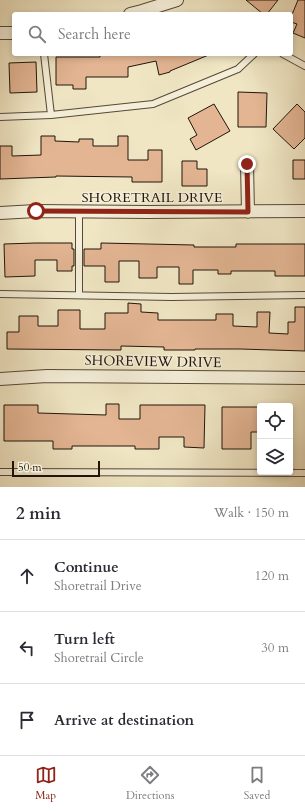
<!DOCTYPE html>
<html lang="en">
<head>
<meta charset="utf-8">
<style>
  :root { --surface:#fff; --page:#f7f7f7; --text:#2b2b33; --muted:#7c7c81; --line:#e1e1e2; --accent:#8f2418 }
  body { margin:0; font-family:Cardo,serif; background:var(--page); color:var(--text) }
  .controls { position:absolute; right:12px; bottom:12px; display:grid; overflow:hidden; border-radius:4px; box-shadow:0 2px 6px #0003 }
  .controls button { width:36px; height:36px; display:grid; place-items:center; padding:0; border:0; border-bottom:1px solid var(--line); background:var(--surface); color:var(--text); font:20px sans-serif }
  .scale { position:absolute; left:12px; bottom:10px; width:88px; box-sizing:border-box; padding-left:4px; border:2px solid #21150a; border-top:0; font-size:11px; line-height:14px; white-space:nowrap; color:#21150a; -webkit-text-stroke:3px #f5efd9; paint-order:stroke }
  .stop { position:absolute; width:12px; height:12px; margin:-9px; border:3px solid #8f2418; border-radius:50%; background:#fff }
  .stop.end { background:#8f2418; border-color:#fff; box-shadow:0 1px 4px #0008 }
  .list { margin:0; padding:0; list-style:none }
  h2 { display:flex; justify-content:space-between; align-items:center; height:52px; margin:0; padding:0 16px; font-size:17px }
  h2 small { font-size:13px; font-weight:400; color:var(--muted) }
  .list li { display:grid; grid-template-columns:26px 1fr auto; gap:12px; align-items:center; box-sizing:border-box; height:72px; padding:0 16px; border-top:1px solid var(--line) }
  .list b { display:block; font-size:15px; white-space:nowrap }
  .list p { margin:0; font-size:13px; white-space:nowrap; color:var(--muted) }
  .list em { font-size:13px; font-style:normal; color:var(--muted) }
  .icon { flex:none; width:22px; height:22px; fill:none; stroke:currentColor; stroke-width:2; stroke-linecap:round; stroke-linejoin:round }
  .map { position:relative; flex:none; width:305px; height:487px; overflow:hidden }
  .search { position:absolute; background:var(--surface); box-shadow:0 2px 6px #0003; left:12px; right:12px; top:12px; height:44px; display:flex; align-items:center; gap:10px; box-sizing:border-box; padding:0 14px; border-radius:4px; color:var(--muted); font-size:15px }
  .sheet { height:268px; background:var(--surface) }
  nav { display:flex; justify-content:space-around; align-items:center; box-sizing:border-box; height:56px; border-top:1px solid var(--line); background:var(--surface); font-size:11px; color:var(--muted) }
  nav a { display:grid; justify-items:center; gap:2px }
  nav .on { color:var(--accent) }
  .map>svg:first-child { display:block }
</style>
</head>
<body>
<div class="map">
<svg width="305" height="487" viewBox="0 0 305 487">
  <rect width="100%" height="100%" fill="#f0e6c4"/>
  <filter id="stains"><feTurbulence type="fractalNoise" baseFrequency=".005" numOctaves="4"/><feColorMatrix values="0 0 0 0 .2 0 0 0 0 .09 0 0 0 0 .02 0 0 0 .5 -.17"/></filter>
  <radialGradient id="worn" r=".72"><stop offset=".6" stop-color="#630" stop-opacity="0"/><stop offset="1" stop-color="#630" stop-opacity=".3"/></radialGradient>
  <path fill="#e3b593" stroke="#21150a" d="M 246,0 L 278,0 L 267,14 L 263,14 Z
    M 298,0 L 305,0 L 305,38 L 293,33 L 297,24 L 291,22 L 291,17 Z
    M 100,54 L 211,54 L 170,71 L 170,72 L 159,75 L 156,61 L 128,67 L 128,77 L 86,77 L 86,89 L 73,89 L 73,85 L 56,85 L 56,57 L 100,57 Z
    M 36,62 L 37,92 L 10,93 L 9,63 Z
    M 238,92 L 267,93 L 266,127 L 238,127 Z
    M 214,104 L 230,131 L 196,150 L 190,139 L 197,135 L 188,118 Z
    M 297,104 L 305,112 L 305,138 L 294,149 L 273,129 Z
    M 41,136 L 55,136 L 55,141 L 79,142 L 79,139 L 93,139 L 93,146 L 118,146 L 118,136 L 128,136 L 128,160 L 148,160 L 148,150 L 162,150 L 162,182 L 132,182 L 132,177 L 56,176 L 56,177 L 0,179 L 0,146 L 12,146 L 12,156 L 41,155 Z
    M 293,160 L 305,160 L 305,179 L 293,179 Z
    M 182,161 L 197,161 L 197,169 L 207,169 L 207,186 L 182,186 Z
    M 35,243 L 72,243 L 72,249 L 74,249 L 74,266 L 72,266 L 72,271 L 57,271 L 57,260 L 35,260 L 35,276 L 5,277 L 4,244 Z
    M 101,243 L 194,245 L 194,247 L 236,247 L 236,244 L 305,244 L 305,276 L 275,276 L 275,271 L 231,271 L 231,274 L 218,274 L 218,270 L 193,270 L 193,284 L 179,284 L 179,267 L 157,267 L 157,278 L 139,278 L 139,261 L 119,261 L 119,282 L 105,282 L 105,266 L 84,266 L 84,249 L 101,249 Z
    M 128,303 L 141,304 L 141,312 L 158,313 L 158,320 L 216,320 L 216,314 L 233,314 L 233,326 L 257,327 L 257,312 L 270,312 L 269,333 L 288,334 L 288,322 L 295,322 L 295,307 L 305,307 L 305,351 L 240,349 L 195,349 L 195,350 L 164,350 L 164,347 L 121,346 L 121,350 L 7,349 L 7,332 L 19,332 L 19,316 L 38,316 L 38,326 L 58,326 L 58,310 L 80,310 L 80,329 L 105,329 L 105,313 L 128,313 Z
    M 106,404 L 119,404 L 119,419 L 140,419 L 140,405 L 205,405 L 204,448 L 184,447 L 184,437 L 159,437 L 159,449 L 135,449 L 135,446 L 72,446 L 72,449 L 53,449 L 53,441 L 4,441 L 4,405 L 38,405 L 38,413 L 106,415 Z
    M 222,407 L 258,407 L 258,432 L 251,432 L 251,449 L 222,449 Z"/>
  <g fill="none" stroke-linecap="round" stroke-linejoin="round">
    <defs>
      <path id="lane" d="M 44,54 L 51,115 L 153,104 L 238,69 L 254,54
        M 283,54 L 305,66
        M 0,117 L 51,115
        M 79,211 L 79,295
        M 0,294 L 172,297 L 305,295
        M 0,472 L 305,473"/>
      <path id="street" d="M 130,14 L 142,11 L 177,0
        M 0,33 L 14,33
        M 247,164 L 248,212
        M 0,213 L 36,211 L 148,212 L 305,211
        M 0,379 L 47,376 L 305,378"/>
    </defs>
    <use href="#lane" stroke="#554938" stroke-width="8"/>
    <use href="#street" stroke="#554938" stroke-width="14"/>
    <use href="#lane" stroke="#f5efd9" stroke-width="6"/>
    <use href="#street" stroke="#f5efd9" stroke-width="12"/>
  </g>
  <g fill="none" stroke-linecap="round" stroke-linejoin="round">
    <path stroke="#8f2418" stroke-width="5" d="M 36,211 L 248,212 L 247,164"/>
  </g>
  <g text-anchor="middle" stroke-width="3" stroke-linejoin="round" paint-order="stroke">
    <g font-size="14" fill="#21150a" stroke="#f5efd9">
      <text x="152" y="202">SHORETRAIL DRIVE</text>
      <text transform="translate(153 361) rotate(1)" y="5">SHOREVIEW DRIVE</text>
    </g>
  </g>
  <rect width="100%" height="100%" filter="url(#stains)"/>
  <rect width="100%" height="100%" fill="url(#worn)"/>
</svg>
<div class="controls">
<button><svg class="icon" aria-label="locate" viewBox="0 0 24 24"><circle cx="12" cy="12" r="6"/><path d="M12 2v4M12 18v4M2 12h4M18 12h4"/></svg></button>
<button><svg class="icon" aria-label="layers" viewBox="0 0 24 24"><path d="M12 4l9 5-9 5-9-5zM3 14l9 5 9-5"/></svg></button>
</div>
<div class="scale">50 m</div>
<div class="stop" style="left:36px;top:211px"></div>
<div class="stop end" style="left:247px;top:164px"></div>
<div class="search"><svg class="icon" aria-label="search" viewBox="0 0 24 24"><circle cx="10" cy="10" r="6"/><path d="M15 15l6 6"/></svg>Search here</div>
</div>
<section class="sheet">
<h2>2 min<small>Walk · 150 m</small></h2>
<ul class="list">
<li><svg class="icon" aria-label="ahead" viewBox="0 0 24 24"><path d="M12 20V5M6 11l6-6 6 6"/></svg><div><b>Continue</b><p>Shoretrail Drive</p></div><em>120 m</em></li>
<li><svg class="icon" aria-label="left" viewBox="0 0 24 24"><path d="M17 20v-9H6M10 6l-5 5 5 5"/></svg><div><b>Turn left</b><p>Shoretrail Circle</p></div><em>30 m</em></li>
<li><svg class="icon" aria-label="arrive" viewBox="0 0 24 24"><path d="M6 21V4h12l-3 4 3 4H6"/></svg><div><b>Arrive at destination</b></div></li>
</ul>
</section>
<nav>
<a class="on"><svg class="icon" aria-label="map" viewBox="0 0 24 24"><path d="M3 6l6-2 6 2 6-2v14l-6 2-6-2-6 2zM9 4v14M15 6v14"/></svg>Map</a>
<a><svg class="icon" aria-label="directions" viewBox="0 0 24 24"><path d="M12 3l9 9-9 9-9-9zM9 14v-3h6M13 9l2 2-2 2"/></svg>Directions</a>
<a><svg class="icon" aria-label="saved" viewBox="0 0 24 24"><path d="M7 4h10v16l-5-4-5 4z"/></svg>Saved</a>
</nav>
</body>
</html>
